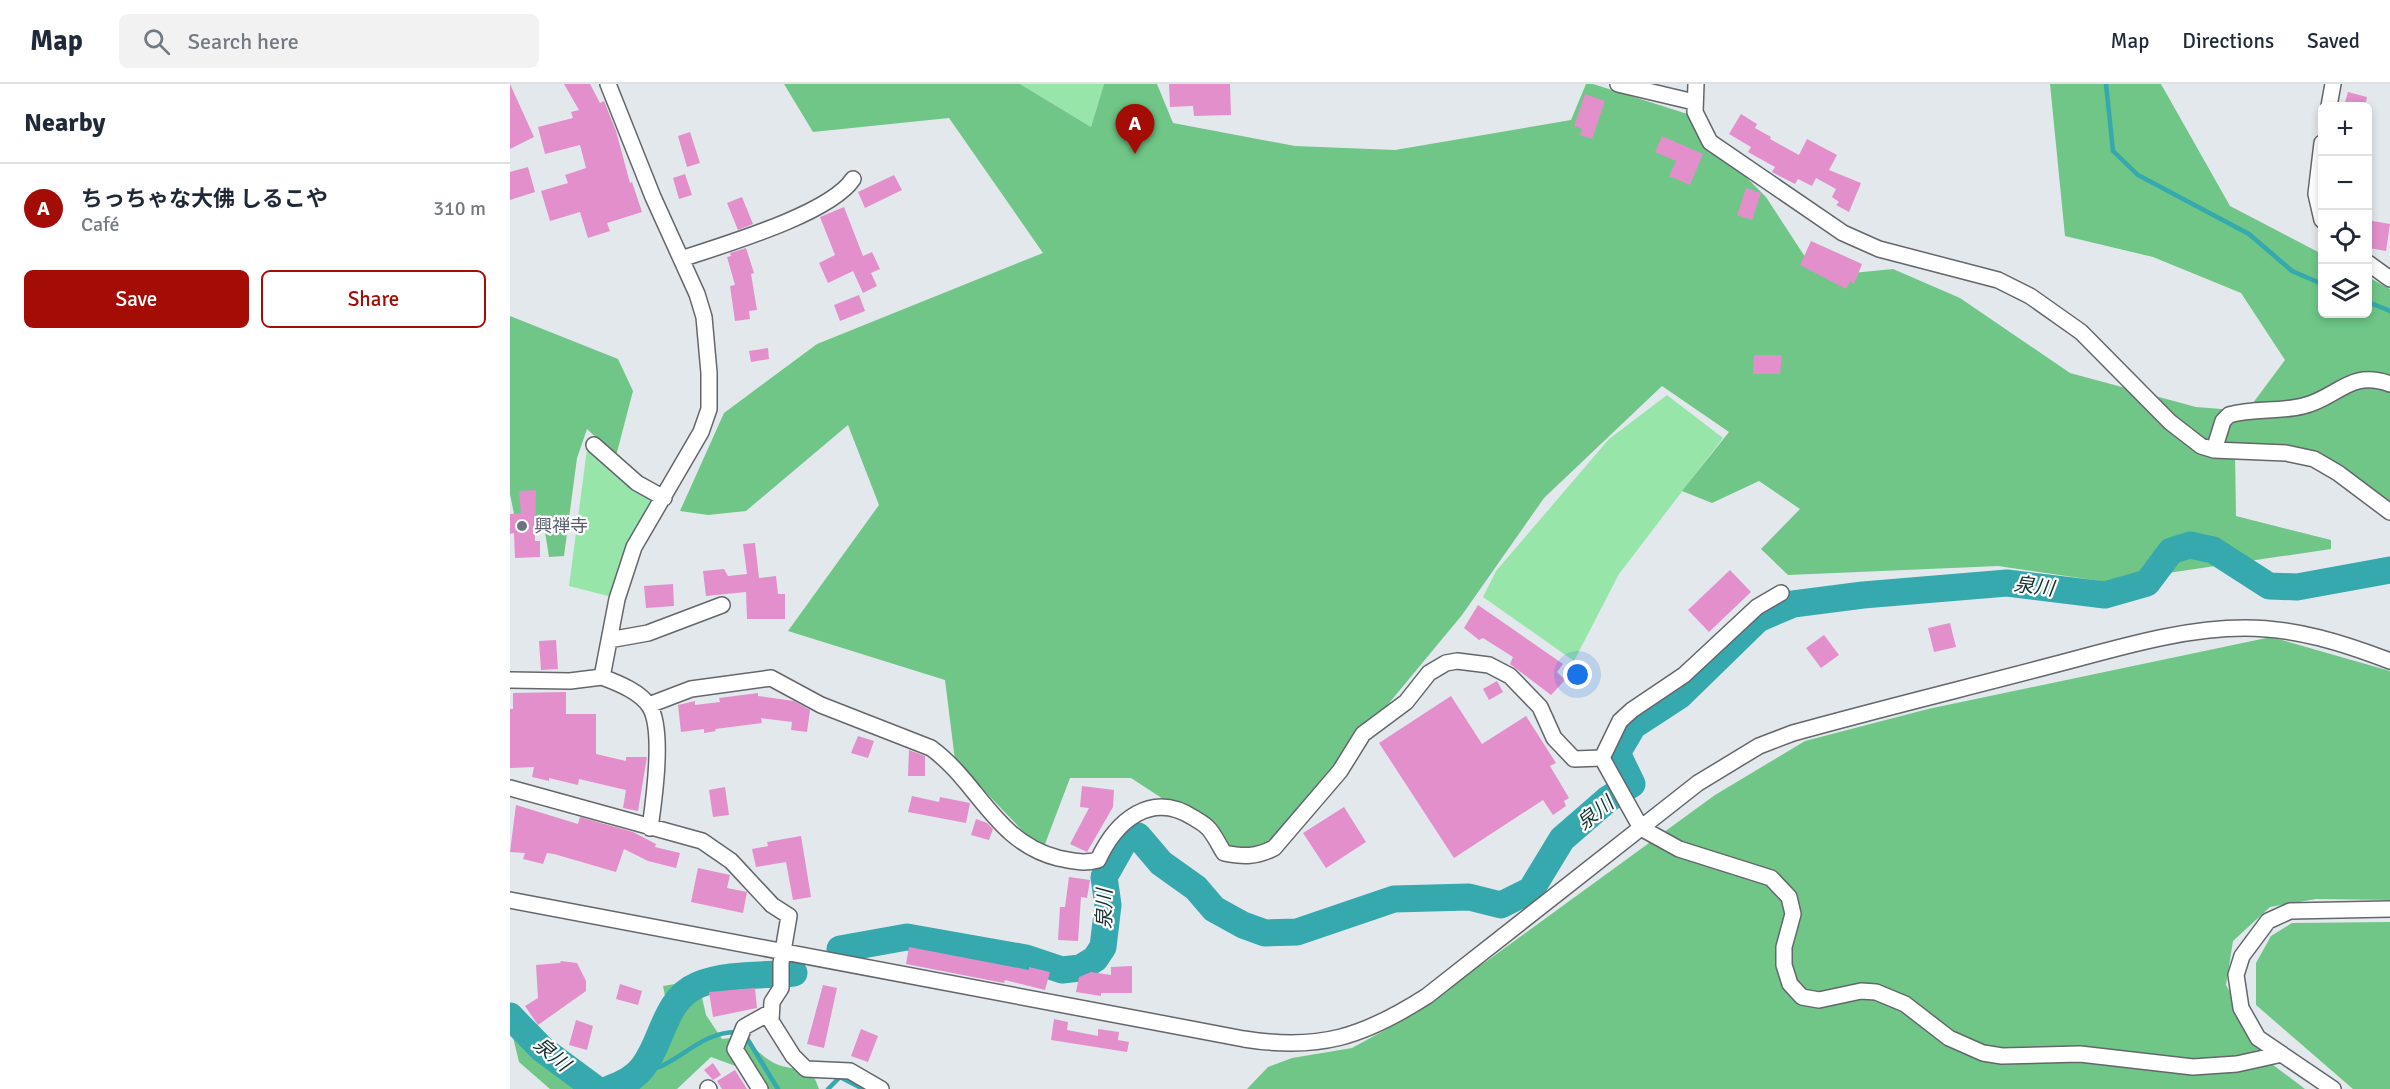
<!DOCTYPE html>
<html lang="en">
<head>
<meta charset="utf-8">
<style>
  :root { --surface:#fff; --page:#f2f2f3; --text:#1f2937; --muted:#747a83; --line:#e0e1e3; --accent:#a30d06 }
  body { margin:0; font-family:Signika,"Noto Sans JP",sans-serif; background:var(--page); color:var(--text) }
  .controls { position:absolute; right:18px; top:18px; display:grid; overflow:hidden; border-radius:9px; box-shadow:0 3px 9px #0003 }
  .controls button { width:54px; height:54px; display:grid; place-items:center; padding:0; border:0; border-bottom:2px solid var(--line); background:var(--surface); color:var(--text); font:30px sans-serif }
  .you { position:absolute; left:1068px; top:591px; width:21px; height:21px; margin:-15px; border:4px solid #fff; border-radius:50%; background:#1a73e8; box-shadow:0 0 0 9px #1a73e833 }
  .badge { display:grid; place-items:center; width:39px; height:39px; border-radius:50%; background:var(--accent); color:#fff; font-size:20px; font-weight:700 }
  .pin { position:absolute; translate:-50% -50px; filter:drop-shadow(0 2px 3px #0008) }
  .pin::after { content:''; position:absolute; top:32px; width:21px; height:18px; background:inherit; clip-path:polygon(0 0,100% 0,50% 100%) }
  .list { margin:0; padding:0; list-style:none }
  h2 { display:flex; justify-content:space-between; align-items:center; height:78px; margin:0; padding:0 24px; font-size:26px }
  h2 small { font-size:20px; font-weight:400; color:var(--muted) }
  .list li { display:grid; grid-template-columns:39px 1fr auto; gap:18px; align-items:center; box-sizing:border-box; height:90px; padding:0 24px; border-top:2px solid var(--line) }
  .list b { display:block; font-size:22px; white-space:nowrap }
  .list p { margin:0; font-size:20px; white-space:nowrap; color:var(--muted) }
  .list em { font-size:20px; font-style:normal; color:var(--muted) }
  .actions { display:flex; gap:12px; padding:18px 24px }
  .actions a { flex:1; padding:14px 0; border:2px solid var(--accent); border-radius:9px; text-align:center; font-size:21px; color:var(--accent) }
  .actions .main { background:var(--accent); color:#fff }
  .icon { flex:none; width:33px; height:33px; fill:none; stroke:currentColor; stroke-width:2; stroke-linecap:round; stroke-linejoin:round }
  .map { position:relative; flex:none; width:1880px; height:1005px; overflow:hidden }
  header { display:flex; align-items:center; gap:36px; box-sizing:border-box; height:84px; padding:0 30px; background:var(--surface); border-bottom:2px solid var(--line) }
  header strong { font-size:28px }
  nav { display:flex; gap:33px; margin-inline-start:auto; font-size:21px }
  .search { width:420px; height:54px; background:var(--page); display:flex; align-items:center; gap:15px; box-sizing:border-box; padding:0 21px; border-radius:9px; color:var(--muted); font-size:22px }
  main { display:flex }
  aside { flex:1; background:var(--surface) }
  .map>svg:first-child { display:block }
</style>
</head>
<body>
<header>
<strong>Map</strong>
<div class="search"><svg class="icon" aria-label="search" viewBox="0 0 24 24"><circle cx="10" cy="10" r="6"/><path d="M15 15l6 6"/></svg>Search here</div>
<nav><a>Map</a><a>Directions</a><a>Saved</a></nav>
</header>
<main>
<aside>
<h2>Nearby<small></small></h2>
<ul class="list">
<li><span class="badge">A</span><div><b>ちっちゃな大佛 しるこや</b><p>Café</p></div><em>310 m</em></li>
</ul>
<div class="actions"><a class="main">Save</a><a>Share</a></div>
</aside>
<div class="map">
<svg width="1880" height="1005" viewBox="0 0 1880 1005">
  <rect width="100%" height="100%" fill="#e3e8ed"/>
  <path fill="#98e5aa" d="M 510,0 L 594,0 L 581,43 Z
    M 1157,311 L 1213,354 L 1109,490 L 1064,577 L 973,513 L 986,487 L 1099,355 Z
    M 77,365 L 145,411 L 102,513 L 59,502 Z"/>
  <path fill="#6fc686" d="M 274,0 L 510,0 L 581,43 L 594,0 L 647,0 L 663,39 L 785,62 L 885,66 L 1061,36 L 1076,0 L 1083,0 L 1187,33 L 1215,72 L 1256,113 L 1303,185 L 1343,189 L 1383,185 L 1450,214 L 1560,289 L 1686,323 L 1737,327 L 1775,276 L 1731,209 L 1643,173 L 1555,152 L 1540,0 L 1651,0 L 1720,122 L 1812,170 L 1812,230 L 1858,230 L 1858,193 L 1880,205 L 1880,421 L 1799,374 L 1725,368 L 1726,432 L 1821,456 L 1821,465 L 1597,498 L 1488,482 L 1278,491 L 1251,465 L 1290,425 L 1249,397 L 1202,419 L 1172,407 L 1219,348 L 1152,302 L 1034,414 L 952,531 L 755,769 L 714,769 L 670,726 L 621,694 L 560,694 L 535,760 L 529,764 L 445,676 L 435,596 L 278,547 L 369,421 L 338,341 L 236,427 L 198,431 L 170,427 L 214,329 L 307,260 L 533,169 L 439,34 L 303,48 Z
    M 0,232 L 108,275 L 123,307 L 106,372 L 77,345 L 67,374 L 54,472 L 39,473 L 33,435 L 4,430 L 0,410 Z
    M 1761,553 L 1880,587 L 1880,816 L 1806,815 L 1760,823 L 1723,857 L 1716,901 L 1758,977 L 1795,1005 L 737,1005 L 758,983 L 782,974 L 842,964 L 908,928 L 944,897 L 977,877 L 1205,711 L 1295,657 L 1418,625 Z
    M 1880,838 L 1880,1005 L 1843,1005 L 1746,921 L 1746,879 L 1761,852 L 1782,839 Z
    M 188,896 L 196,931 L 212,955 L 233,953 C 246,965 258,980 276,983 C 286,985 294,986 303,990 L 309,1005 L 257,1005 L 231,984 L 201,973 L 167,1005 L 102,1005 L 131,997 L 159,932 L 153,902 Z
    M 1,945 L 86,1005 L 40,1005 L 9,978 Z"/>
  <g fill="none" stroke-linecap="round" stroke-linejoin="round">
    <path stroke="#35a9ad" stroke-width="4.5" d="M 1596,0 L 1603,67 L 1628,91 L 1739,150 L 1782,187 L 1812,200
      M 1858,218 L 1880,227
      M 235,951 L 268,1005
      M 132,985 C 162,989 187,947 227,948
      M 318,1005 L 330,993 L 353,1005"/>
    <path stroke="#35a9ad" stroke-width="27" d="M 330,865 L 397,853 L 516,874 L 552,886 L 570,884 L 585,875 L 593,863 L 598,821 L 594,793 L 616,754 L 628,752 L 651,779 L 686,804 L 704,825 L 733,841 L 755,849 L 787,848 L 884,815 L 959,813 L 991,821 L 1021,806 L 1052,755 L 1098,715 L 1122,700 L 1107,669 L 1123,642 L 1169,612 L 1248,535 L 1283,520 L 1353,511 L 1497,499 L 1595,511 L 1637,499 L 1661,467 L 1680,461 L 1703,466 L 1759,502 L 1787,503 L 1880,486
      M 0,932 L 32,965 L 86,1005
      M 99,1005 C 112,1000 124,995 133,983 C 153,958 154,915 188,901 C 217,889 253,892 284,889"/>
  </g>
  <path fill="#e28fcb" d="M 0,0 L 24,53 L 0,65 Z
    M 54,0 L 80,0 L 90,19 L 94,17 L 106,47 L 120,99 L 122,98 L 132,128 L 97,139 L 100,147 L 78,154 L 70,128 L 40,137 L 31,107 L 58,99 L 55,91 L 76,84 L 70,61 L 35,70 L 28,43 L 63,34 L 61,28 L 69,26 Z
    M 659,0 L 720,0 L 721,31 L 684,32 L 683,22 L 660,23 Z
    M 1838,8 L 1857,13 L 1855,22 L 1834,22 Z
    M 1075,10 L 1095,17 L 1082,55 L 1070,51 L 1072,45 L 1064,42 Z
    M 1231,30 L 1247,40 L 1245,44 L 1261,53 L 1260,55 L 1289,71 L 1297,55 L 1327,71 L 1319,86 L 1351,99 L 1339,128 L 1326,121 L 1329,118 L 1322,113 L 1326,105 L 1306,94 L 1302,102 L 1288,95 L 1285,100 L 1262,88 L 1265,83 L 1238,68 L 1241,63 L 1219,50 Z
    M 180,48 L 190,79 L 177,83 L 168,52 Z
    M 1152,52 L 1193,70 L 1180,101 L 1159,92 L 1166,77 L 1145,68 Z
    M 18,83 L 25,108 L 0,116 L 0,88 Z
    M 175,90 L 182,111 L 169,115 L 163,94 Z
    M 384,91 L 392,106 L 355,124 L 348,108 Z
    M 1236,104 L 1251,109 L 1242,136 L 1227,131 Z
    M 232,113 L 243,140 L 228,146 L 217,119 Z
    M 334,123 L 353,172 L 362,168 L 370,185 L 361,189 L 367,202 L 353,209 L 343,187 L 318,199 L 309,179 L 325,171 L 310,133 Z
    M 1857,136 L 1880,140 L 1876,167 L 1859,164 Z
    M 1301,157 L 1352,180 L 1344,200 L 1340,197 L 1336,205 L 1290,181 Z
    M 236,164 L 244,189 L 241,190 L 247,226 L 239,227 L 240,235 L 225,237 L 220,202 L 225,201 L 217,173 L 221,172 L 220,169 Z
    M 349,211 L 355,227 L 330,237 L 324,221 Z
    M 258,264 L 259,275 L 241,278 L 239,267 Z
    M 1244,271 L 1272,271 L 1270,290 L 1243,290 Z
    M 26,406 L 25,457 L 30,457 L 30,473 L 5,474 L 4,449 L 0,450 L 0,430 L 11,429 L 9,407 Z
    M 245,459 L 249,494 L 266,492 L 268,510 L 275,510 L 275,535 L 237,535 L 236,508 L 196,512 L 193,487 L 214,485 L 218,492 L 237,490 L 233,460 Z
    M 1220,486 L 1241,508 L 1199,548 L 1178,526 Z
    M 163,500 L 164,522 L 136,524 L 134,502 Z
    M 968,521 L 1053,580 L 1047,588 L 1055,596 L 1041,611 L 1000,580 L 1003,573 L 973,554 L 969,556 L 954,544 Z
    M 1440,539 L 1446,563 L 1424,568 L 1418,544 Z
    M 1314,551 L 1329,571 L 1311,584 L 1296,564 Z
    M 46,556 L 48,585 L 31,586 L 29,557 Z
    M 987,597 L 993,608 L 979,616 L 973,605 Z
    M 56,608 L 56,630 L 86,630 L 86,670 L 116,677 L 116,673 L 137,673 L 128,727 L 113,724 L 116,706 L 69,695 L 68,701 L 39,694 L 39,697 L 22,693 L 24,683 L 0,684 L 0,625 L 3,625 L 3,609 Z
    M 248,609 L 248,612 L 284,617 L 300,626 L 297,648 L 281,646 L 282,638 L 251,634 L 252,639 L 205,645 L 206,647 L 194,649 L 194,645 L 171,648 L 168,621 L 185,617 L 185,621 L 210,618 L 209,614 Z
    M 941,612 L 972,660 L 1016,632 L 1046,679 L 1040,682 L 1059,714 L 1054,717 L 1056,722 L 1043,731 L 1033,716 L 944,774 L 869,659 Z
    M 348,652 L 364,657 L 358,674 L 341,669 Z
    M 399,666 L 415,672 L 415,692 L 398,692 Z
    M 572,702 L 604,706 L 603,723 L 577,768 L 560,760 L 579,724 L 570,723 Z
    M 215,703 L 219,731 L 203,733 L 199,706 Z
    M 402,712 L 429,718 L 430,713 L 460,719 L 456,739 L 398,728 Z
    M 6,721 L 68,740 L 70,733 L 123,748 L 146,760 L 145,763 L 170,769 L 166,784 L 138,777 L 114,765 L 106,788 L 44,770 L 37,769 L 33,780 L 13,775 L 15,769 L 0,768 Z
    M 834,723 L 856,758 L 816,784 L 793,749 Z
    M 466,735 L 477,739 L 483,745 L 479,756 L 461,751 Z
    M 291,752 L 301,813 L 283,816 L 276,778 L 246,783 L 242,765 L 258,762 L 257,758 Z
    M 188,784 L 220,791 L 217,804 L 237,808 L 233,829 L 181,818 Z
    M 559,793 L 580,796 L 577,814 L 571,813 L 568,857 L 548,856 L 550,823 L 555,823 Z
    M 399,863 L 519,886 L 519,883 L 540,888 L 535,906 L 495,896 L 494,899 L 396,880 Z
    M 51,877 L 67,879 L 76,897 L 76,907 L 28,941 L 15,922 L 28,914 L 26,881 L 50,879 Z
    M 622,882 L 622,909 L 591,909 L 591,912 L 566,908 L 569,893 L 581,888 L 601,891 L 601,883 Z
    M 110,900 L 132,907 L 128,921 L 106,915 Z
    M 313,901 L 327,904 L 314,964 L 297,960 Z
    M 245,904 L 247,924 L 203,933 L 199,908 Z
    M 544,935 L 558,938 L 557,946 L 588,952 L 588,945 L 609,948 L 608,956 L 619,958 L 617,968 L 541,956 Z
    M 66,936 L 83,942 L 77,966 L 59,961 Z
    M 351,945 L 368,952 L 358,978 L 341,972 Z
    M 203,979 L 211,991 L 203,996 L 194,986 Z
    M 225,986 L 237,1005 L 212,1005 L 207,997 Z"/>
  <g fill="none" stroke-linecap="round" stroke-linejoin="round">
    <defs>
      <path id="minor" d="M 98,0 L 143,113 L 187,210 L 194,233 L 199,289 L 199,325 L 191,348 L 124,463 L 107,515 L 92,593 C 108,599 131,608 140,623 C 154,647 144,716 140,744
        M 1108,0 L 1184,18
        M 1186,0 L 1185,28 L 1200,58 L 1333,149 L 1369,165 L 1488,196 L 1520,212 L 1571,248 L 1660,338 L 1691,362 L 1704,366 L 1776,369 L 1804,375 L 1828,389 L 1880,428
        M 1819,22 L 1823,0
        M 1812,59 L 1806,110 L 1812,136
        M 171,175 C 213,161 320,130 343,95
        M 1858,179 L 1880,195
        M 84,361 L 127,399 L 154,414
        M 1704,366 L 1713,337 L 1719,331 C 1743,324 1769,328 1793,322 C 1828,314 1839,285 1880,300
        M 99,556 L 138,549 L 212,521
        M 0,596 L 60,597 L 92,593
        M 139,621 L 181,605 L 261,594 L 311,621 L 421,664 C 469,699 485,758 548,774 C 563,777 573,780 588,776 C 606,737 641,706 684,734 C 689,737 695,740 699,745 C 705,752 709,761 714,769 C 734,773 746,773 764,764 L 830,687 L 853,650 L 896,618 L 919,589 L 936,579 L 947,577 L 979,581 L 1000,592 L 1030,623 L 1044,654 L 1064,675 L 1092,674
        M 1092,674 L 1131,744 L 1169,765 L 1261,794 L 1279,813 L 1283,830 L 1274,863 L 1274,881 L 1280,900 L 1292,913 L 1309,916 L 1351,907 L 1366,908 L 1395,920 L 1439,954 L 1473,969 L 1492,972 L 1570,970 L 1683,983 L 1727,980 L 1772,970
        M 1092,674 L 1110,637 L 1122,626 L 1174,591 L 1247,523 L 1271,509
        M 0,704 L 192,757 L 221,777 L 262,821 L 279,832 L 271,879 L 271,904 L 262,918 L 261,937 L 283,972 L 296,985 L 340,987 L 371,1005
        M 0,816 L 734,955 C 809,967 853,953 917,912 L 1188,699 L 1249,662 L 1283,649 C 1369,625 1456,604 1543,581 C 1605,565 1670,544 1735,544 C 1786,544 1833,559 1880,577
        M 198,1004 L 199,1005
        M 250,1005 L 225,965 L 234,943 L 261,928
        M 1823,1005 L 1748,954 L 1731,924 L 1726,891 L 1732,872 L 1758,837 L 1780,827 L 1880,825"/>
    </defs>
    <use href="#minor" stroke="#63676b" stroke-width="18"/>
    <use href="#minor" stroke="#fff" stroke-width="15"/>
  </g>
  <circle fill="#6b7280" stroke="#fff" stroke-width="2" cx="12" cy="442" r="6"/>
  <g text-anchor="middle" stroke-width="4.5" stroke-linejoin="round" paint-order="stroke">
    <g font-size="18" fill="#5b616d" stroke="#fff" text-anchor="start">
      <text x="24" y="448">興禅寺</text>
    </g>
    <g font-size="20" font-style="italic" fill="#173131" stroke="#fff">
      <text transform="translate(1524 502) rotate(7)" y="7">泉川</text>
      <text transform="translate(1085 729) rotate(-39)" y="7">泉川</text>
      <text transform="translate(594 825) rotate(-89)" y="7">泉川</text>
      <text transform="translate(42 970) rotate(40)" y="7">泉川</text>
    </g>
  </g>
</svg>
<div class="controls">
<button>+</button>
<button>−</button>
<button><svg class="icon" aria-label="locate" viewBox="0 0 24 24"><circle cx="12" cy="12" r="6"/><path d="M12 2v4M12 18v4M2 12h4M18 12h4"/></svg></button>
<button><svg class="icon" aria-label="layers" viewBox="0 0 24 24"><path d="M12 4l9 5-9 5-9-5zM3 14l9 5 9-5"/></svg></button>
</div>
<div class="you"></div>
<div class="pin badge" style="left:625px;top:70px">A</div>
</div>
</main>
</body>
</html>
